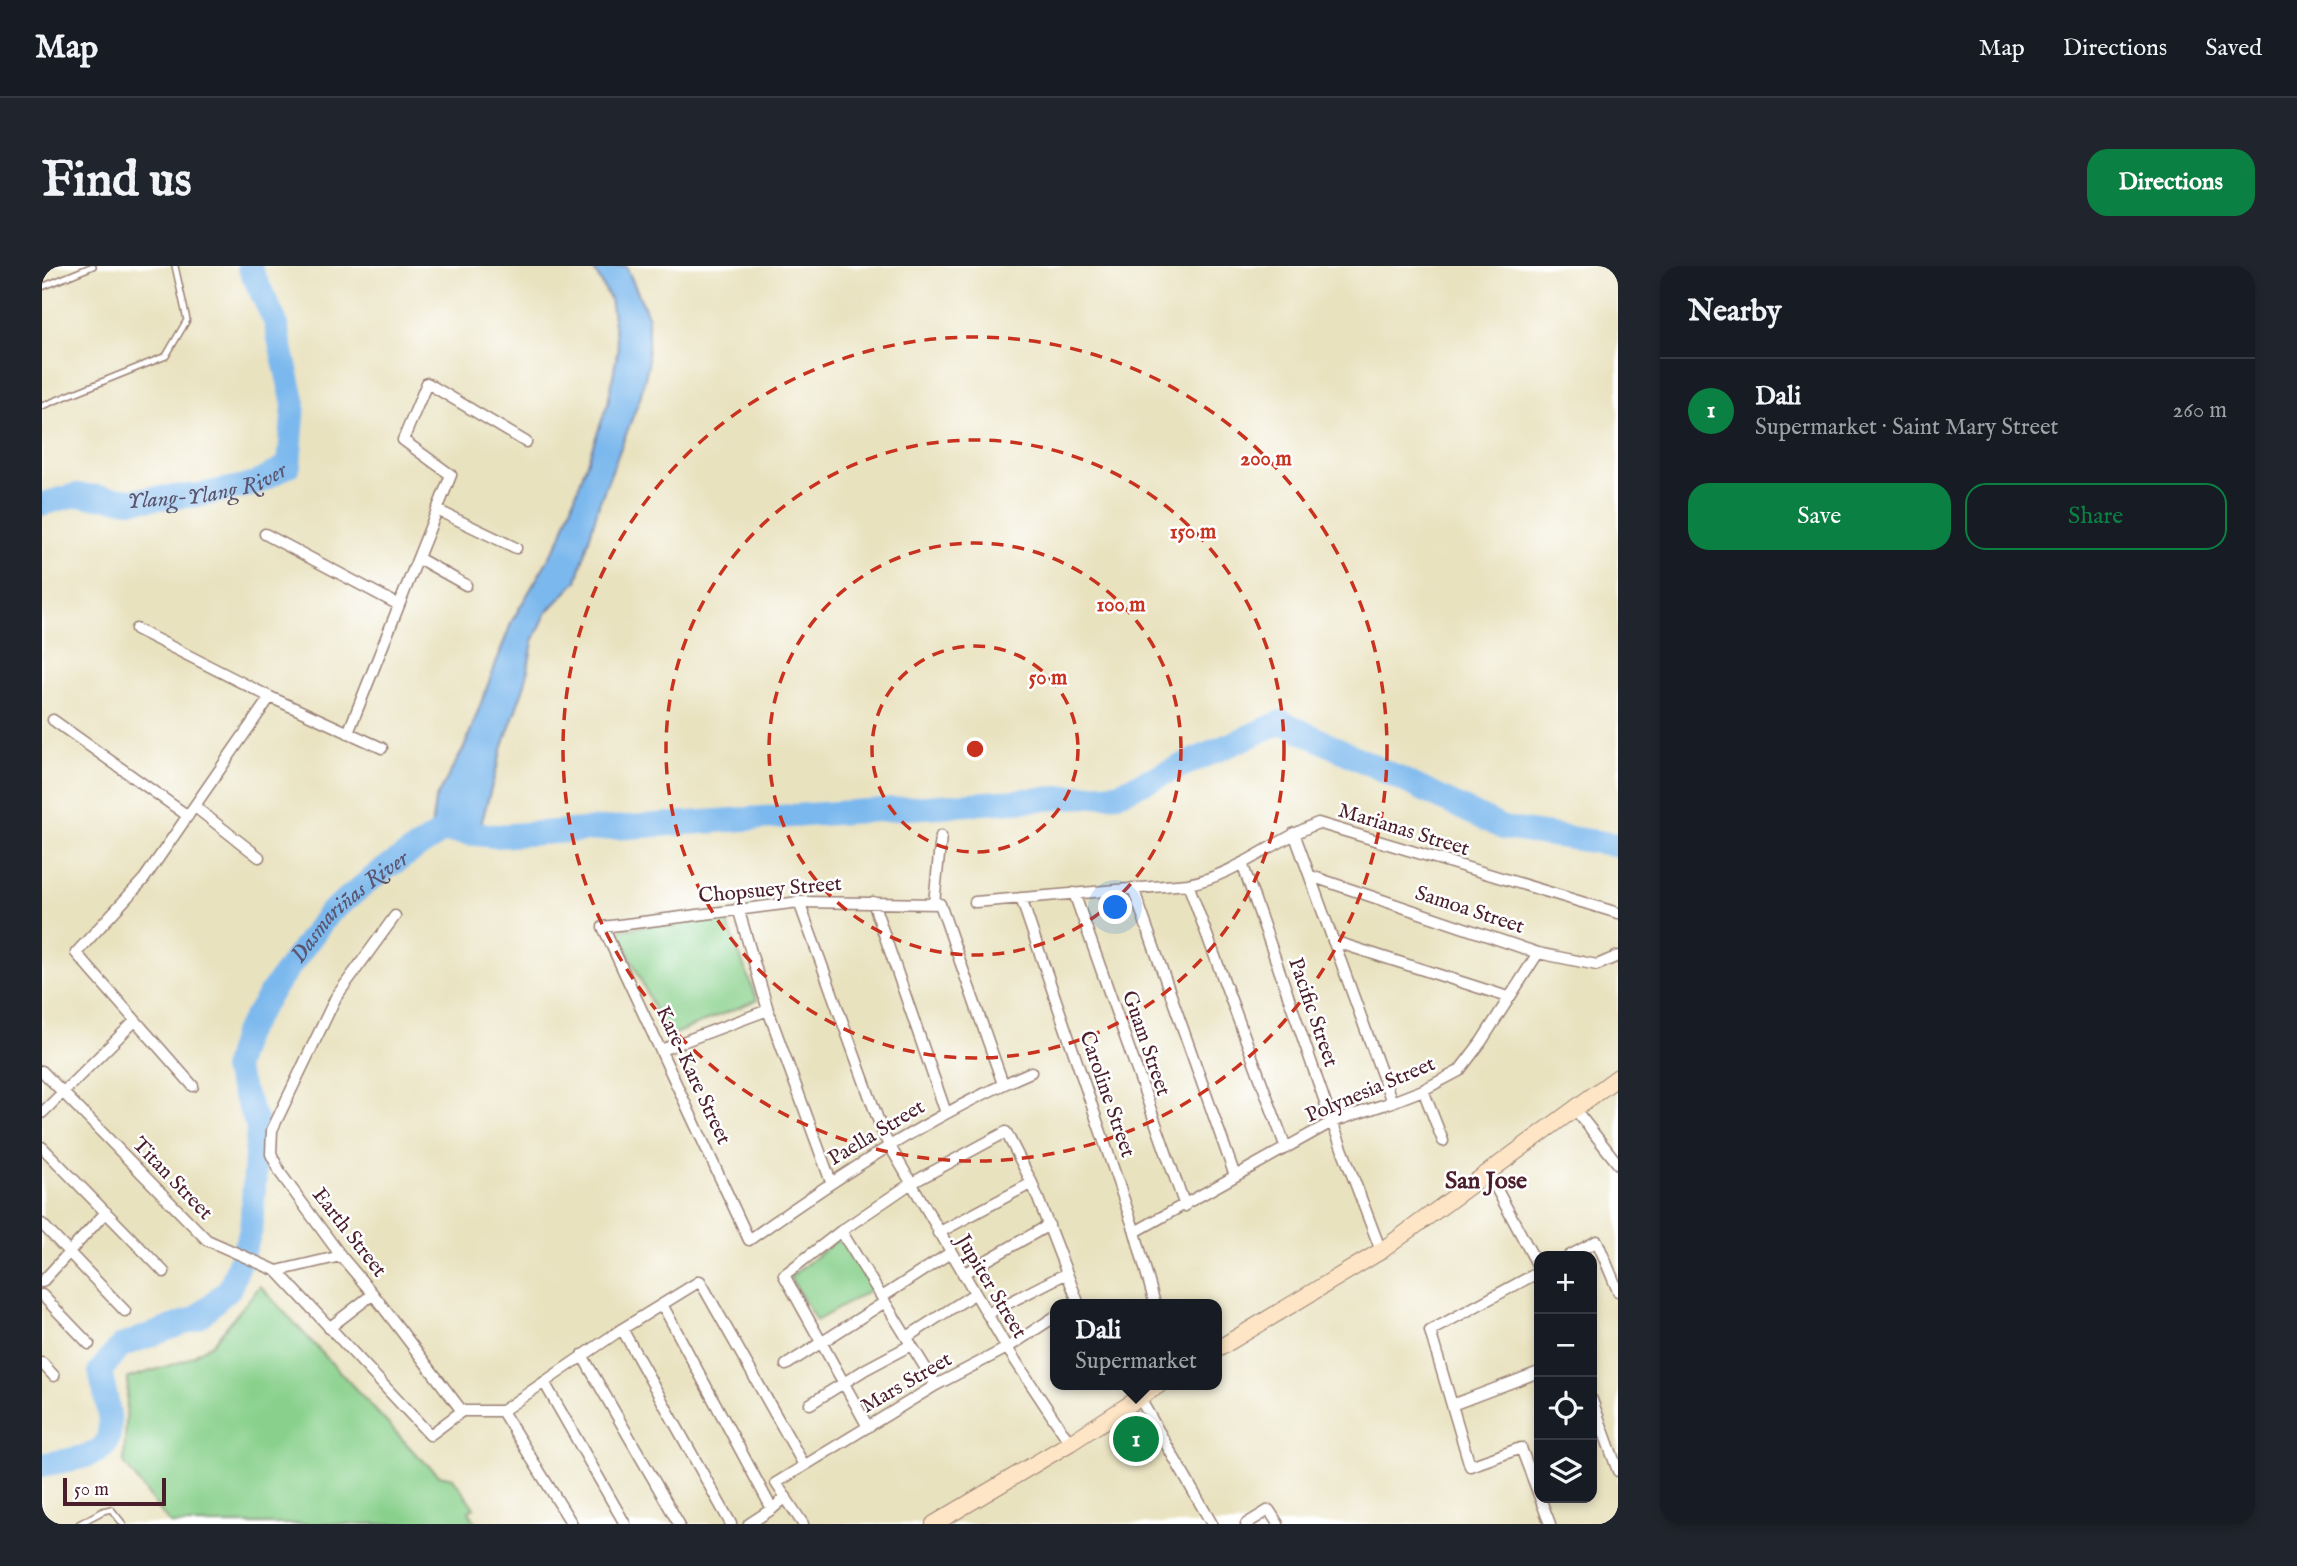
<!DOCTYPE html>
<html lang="en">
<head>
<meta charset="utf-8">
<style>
  :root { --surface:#171b24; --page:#20242c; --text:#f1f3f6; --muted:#9ea1a6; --line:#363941; --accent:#0b8043 }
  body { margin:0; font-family:"IM FELL English",serif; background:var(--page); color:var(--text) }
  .controls { position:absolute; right:21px; bottom:21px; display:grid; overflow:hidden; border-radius:14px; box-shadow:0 4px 10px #0003 }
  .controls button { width:63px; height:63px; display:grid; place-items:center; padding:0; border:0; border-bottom:2px solid var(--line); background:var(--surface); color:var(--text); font:35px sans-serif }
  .scale { position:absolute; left:21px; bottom:18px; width:103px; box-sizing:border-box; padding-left:7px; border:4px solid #4a1f2b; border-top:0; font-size:19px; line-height:24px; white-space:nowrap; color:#4a1f2b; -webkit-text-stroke:5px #fff; paint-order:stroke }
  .you { position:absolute; left:1074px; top:642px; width:24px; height:24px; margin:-18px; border:5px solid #fff; border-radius:50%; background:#1a73e8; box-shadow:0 0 0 10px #1a73e833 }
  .badge { display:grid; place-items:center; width:46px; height:46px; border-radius:50%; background:var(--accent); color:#fff; font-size:23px; font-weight:700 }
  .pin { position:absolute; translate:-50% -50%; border:4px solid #fff; box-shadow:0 2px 7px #0006 }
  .popup { position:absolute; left:1008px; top:1033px; width:172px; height:91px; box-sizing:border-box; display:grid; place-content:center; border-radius:14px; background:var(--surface); filter:drop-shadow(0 2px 5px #0005); font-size:23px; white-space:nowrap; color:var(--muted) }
  .popup b { font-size:26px; color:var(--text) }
  .popup::after { content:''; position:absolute; left:50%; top:100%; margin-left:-14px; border:14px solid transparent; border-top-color:var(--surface) }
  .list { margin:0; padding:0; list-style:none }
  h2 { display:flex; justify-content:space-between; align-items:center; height:91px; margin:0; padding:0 28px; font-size:30px }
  h2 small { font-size:23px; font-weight:400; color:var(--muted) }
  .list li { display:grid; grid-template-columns:46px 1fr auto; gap:21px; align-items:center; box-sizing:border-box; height:105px; padding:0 28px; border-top:2px solid var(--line) }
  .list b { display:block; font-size:26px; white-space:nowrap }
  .list p { margin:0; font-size:23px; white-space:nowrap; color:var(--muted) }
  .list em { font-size:23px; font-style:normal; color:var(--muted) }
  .actions { display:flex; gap:14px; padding:21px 28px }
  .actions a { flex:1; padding:16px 0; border:2px solid var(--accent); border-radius:21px; text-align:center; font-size:24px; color:var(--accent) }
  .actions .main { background:var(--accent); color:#fff }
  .icon { flex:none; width:38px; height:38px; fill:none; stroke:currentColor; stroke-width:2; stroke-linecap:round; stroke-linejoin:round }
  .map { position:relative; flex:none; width:1576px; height:1258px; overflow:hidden; border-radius:21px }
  header { display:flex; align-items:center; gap:42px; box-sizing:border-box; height:98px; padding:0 35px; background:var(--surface); border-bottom:2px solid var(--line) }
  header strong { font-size:33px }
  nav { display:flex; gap:38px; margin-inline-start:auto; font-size:24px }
  .intro { display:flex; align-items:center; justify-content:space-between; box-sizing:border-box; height:168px; padding:0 42px }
  h1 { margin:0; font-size:49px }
  .button { padding:18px 32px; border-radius:21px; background:var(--accent); color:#fff; font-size:24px; font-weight:700 }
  main { display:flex; gap:42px; padding:0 42px }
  aside { flex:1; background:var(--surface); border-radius:21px; box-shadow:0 4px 10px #0003 }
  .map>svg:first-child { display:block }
</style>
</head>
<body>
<header>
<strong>Map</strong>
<nav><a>Map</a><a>Directions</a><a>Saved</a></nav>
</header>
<div class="intro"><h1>Find us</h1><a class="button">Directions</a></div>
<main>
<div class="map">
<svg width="1576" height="1258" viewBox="0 0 1576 1258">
  <rect width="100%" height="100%" fill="#fff"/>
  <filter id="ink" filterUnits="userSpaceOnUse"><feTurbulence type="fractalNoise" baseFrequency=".0143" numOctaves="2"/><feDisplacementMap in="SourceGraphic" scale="14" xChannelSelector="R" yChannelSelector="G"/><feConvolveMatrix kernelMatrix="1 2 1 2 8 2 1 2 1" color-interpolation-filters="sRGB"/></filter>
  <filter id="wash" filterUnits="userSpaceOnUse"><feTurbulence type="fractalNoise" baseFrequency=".00686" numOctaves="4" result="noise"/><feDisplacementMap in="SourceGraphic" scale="28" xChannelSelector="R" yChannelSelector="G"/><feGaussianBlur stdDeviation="1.57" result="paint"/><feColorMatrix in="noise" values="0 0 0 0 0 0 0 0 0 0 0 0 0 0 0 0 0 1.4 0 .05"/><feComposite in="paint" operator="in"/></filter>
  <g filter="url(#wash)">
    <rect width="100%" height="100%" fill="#e9e2bf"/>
    <path fill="#88d08b" stroke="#69785b" stroke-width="2" d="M 682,648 L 715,734 L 625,771 L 576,664 Z
      M 800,970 L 832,1022 L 774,1055 L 748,1011 Z
      M 218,1020 L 373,1187 L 397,1209 L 411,1212 L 432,1242 L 427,1245 L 434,1258 L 128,1258 L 82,1197 L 86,1112 L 142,1095 L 170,1078 Z"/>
    <path fill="#7ab8ed" stroke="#626c8c" stroke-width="2" d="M 550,0 L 584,0 L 606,50 L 606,99 L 598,132 L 557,238 L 535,315 L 505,346 L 491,375 L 483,418 L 460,483 L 438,562 L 389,564 L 393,534 L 422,482 L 470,355 L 518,273 L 566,137 L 576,83 L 568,33 Z"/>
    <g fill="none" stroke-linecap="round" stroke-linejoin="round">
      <g stroke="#7ab8ed" stroke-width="24">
        <path id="s1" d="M 0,238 L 34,229 L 90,234 L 158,229 L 213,218 L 247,199 L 252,138 L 233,55 L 207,0"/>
        <path d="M 401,565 L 454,570 L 1075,528 L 1240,456 L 1461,562 L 1576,579"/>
        <path id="s2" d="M 0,1199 C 16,1195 39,1194 54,1186 C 80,1174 62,1128 58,1105 L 79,1080 L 155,1052 L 188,1022 L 209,964 L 216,861 L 192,803 L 202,769 L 229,726 L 286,648 L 338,606 L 401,565 L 415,533"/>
      </g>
    </g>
  </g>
  <g filter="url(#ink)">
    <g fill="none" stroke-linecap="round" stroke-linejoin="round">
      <defs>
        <path id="lane" d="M 0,21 L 51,0
          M 0,140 L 124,90 L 145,54 L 133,0
          M 37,1258 L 61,1245 L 69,1243 L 81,1258"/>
        <path id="street" d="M 395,244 L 474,282
          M 223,268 L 357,339
          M 376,292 L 424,319
          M 94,363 L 228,431 L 340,482
          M 11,454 L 146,550
          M 306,467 L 409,209 L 361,174 L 385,117 L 484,176
          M 153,541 L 217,591
          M 1252,567 L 1350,836
          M 1200,597 L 1290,856 L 1339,985
          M 1269,610 L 1496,687 L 1555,699 L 1576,690
          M 1146,618 L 1244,882
          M 1091,622 L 1193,910
          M 1032,627 L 1143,940
          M 979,632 L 1093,966 L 1113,1038
          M 757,636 L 842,870 L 965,1082 L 1028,1177
          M 831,636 L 904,847
          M 933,636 L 1146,618 C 1194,609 1231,575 1276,557 L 1576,647
          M 892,637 L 899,570
          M 696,642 L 726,744 L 789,916
          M 353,650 L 294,731 L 230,864 L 229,888 L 239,908 L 299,990 L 331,1028 L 420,1145 L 460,1145
          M 1291,675 L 1466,731
          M 619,784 L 726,744
          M 0,805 L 165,974 L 235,1005 L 299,990
          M 961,818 L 898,638 L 757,636 L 561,661 L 707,974 C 797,910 887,850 989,806
          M 151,820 L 34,687 L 102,613 L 228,431
          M 1381,824 L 1401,875
          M 1532,842 L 1576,898
          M 0,847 L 93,755
          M 0,881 L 122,1006
          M 1446,907 L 1497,1002
          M 0,958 L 83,1045
          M 799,965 L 894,1119
          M 1093,966 L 1290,856 L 1350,836 L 1381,824 L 1417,805 L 1439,776 L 1496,687
          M 896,967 L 990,917
          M 1527,990 L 1555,975 L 1576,1025
          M 235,1005 L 388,1169 L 420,1145
          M 1497,1006 L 1388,1065 L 1428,1200 L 1479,1182 L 1497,1229
          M 921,1008 L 1007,959
          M 0,1016 L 64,946
          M 0,1029 L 47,1078
          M 840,1031 L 908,987
          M 621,1040 L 730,1243
          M 945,1048 L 1025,1007
          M 287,1062 L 331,1028
          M 580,1063 L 689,1258
          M 865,1071 L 932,1028
          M 540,1089 L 637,1258
          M 0,1097 L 12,1110
          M 744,1099 L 843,1036
          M 502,1116 L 583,1258
          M 1097,1131 L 1170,1258
          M 1550,1134 L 1576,1205
          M 768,1138 L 824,1103 L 869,1079
          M 1410,1139 L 1497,1106
          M 460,1145 L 580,1063 L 658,1015 L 762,1199
          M 460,1145 L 530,1258
          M 826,1161 L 742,1009 L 799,965 L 868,918 L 964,866 L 990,917 L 1036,1036 L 1031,1038
          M 1498,1232 L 1508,1258
          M 707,1258 L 730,1243 L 744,1231
          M 761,1258 L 734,1217 L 894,1119 L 965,1082 L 1014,1050
          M 1204,1258 L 1227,1244 L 1236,1258"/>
        <path id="secondary" d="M 1174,1084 L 1339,985 L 1576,811
          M 892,1258 L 1028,1177 L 1117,1119"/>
      </defs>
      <use href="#lane" stroke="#9a8075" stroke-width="8"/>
      <use href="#street" stroke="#9a8075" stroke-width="13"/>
      <use href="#secondary" stroke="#9a8075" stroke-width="18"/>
      <use href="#lane" stroke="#fff" stroke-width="5"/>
      <use href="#street" stroke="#fff" stroke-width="10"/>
      <use href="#secondary" stroke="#fde5c5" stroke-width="16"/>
    </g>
  </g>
  <g fill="none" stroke="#c8321e" stroke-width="3.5" stroke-dasharray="12 9">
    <circle cx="933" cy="483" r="103"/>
    <circle cx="933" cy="483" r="206"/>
    <circle cx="933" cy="483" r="309"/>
    <circle cx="933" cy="483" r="412"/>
  </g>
  <g text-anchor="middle" stroke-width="5" stroke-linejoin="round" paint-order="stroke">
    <g font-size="21" fill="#4a1f2b" stroke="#fff">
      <text transform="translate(1362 563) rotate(17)" y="7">Marianas Street</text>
      <text transform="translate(728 623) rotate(-5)" y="7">Chopsuey Street</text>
      <text transform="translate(1428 643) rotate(18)" y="7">Samoa Street</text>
      <text transform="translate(1272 746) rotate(71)" y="7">Pacific Street</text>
      <text transform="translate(1105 777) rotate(71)" y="7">Guam Street</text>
      <text transform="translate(652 809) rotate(65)" y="7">Kare-Kare Street</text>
      <text transform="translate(1328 823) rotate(-23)" y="7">Polynesia Street</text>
      <text transform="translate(1066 828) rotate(71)" y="7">Caroline Street</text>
      <text transform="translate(834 866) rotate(-31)" y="7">Paella Street</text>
      <text transform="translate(131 912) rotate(46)" y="7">Titan Street</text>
      <text transform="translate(308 966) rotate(52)" y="7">Earth Street</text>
      <text transform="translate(950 1020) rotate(59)" y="7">Jupiter Street</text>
      <text transform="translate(864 1116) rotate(-30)" y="7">Mars Street</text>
    </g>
    <g font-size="23" font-style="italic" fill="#5b556f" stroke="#fff">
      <text dy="8" stroke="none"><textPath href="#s1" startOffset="168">Ylang-Ylang River</textPath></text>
      <text dy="8" stroke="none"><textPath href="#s2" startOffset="732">Dasmariñas River</textPath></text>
    </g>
    <g font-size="24" font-weight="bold" fill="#4a1f2b" stroke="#fff">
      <text x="1444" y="922">San Jose</text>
    </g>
  </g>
  <circle cx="933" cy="483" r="10" fill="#c8321e" stroke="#fff" stroke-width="3.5"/>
  <g font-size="21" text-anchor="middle" font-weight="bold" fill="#c8321e" stroke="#fff" stroke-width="5" stroke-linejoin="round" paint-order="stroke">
    <text x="1224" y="199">200 m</text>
    <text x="1151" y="272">150 m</text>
    <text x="1079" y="345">100 m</text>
    <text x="1006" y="418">50 m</text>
  </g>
</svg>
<div class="controls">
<button>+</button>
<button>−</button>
<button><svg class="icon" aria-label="locate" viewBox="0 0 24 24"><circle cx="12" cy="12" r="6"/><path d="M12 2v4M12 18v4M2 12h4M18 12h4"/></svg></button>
<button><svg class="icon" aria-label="layers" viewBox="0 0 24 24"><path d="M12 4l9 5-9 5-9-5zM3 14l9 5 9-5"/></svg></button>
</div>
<div class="scale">50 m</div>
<div class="you"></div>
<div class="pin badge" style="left:1094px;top:1173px">1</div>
<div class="popup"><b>Dali</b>Supermarket</div>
</div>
<aside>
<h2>Nearby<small></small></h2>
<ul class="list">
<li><span class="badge">1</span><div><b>Dali</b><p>Supermarket · Saint Mary Street</p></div><em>260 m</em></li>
</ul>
<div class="actions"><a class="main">Save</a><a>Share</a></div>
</aside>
</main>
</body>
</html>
